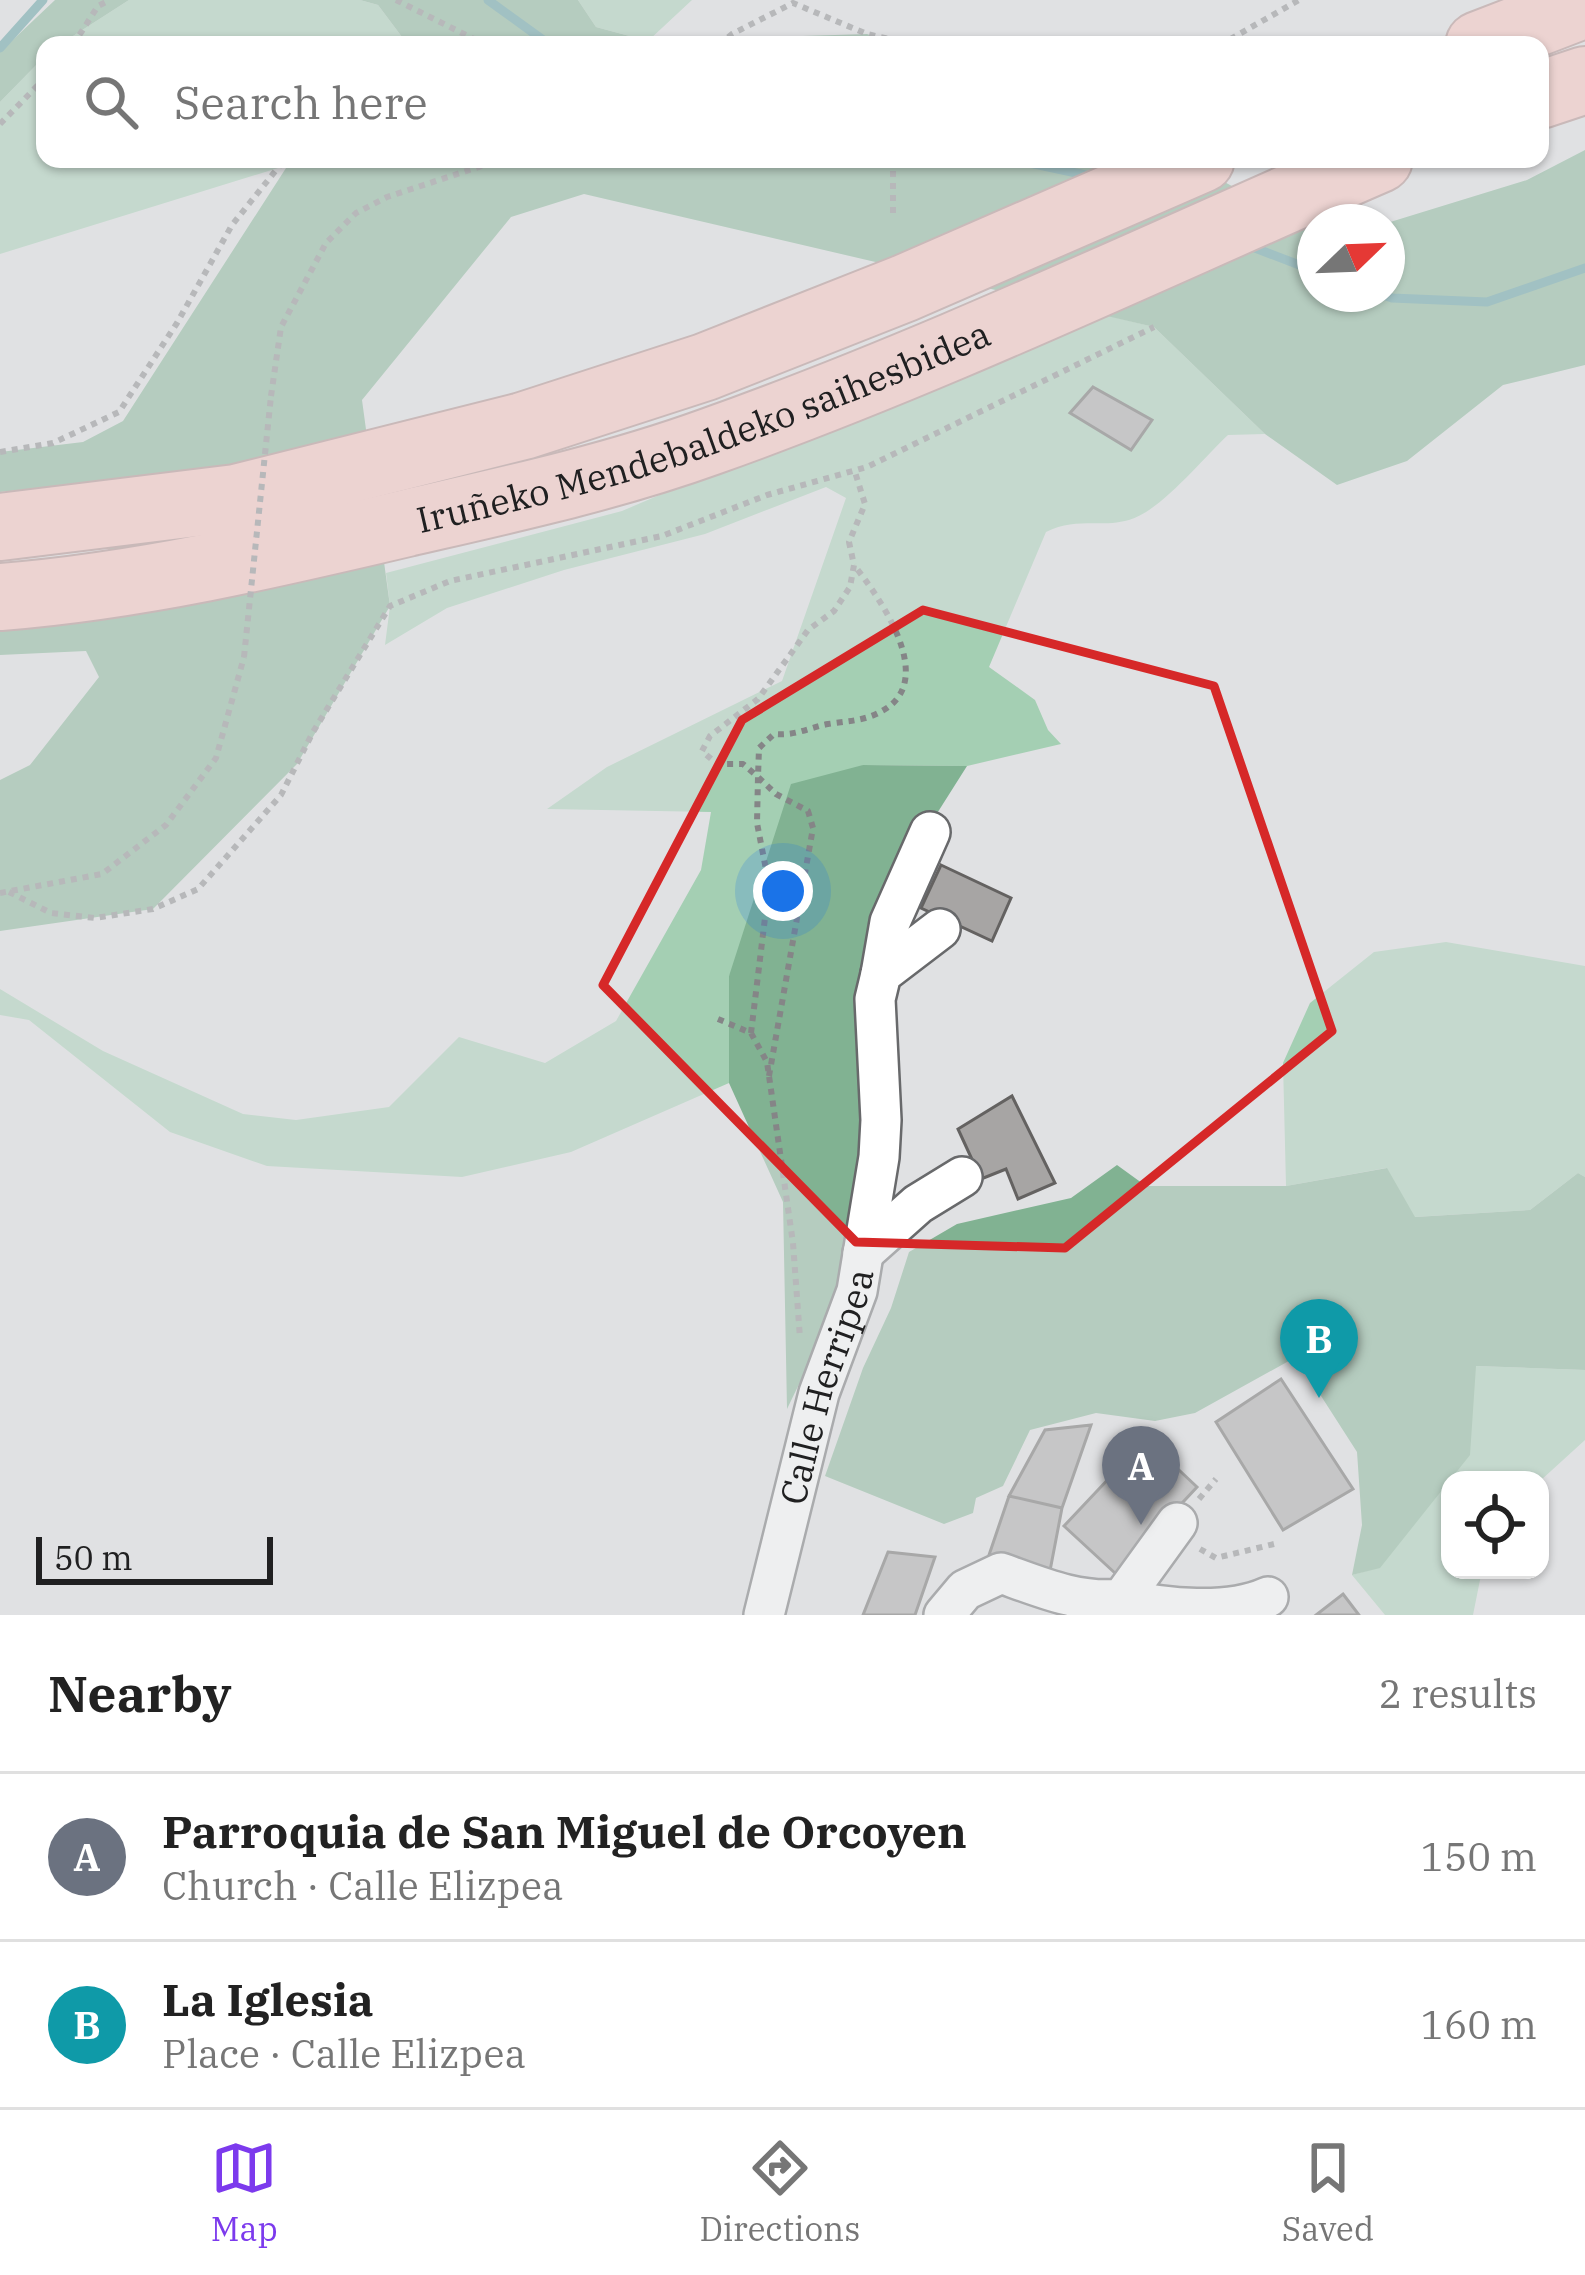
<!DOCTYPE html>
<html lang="en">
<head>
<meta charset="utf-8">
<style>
  :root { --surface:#fff; --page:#f2f2f2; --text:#222; --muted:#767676; --line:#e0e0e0; --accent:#7c3aed }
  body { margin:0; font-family:"IBM Plex Serif",serif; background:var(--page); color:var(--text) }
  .controls { position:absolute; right:36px; bottom:36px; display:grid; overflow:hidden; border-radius:24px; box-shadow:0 3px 9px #0004 }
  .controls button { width:108px; height:108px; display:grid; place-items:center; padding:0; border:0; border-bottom:3px solid var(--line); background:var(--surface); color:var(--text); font:60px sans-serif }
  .compass { position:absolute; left:1297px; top:204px; width:108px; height:108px; border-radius:50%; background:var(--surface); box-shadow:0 3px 9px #0004; rotate:67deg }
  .scale { position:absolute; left:36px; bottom:30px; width:237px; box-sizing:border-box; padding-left:12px; border:6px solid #202021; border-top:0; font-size:33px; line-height:42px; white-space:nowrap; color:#202021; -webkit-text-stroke:9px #e0e1e3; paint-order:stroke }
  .you { position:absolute; left:783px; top:891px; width:42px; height:42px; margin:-30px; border:9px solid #fff; border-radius:50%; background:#1a73e8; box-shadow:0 0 0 18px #1a73e833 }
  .badge { display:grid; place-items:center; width:78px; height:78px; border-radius:50%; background:var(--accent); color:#fff; font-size:39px; font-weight:700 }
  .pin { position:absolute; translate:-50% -99px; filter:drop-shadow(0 3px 6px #0008) }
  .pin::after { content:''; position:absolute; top:63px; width:42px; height:36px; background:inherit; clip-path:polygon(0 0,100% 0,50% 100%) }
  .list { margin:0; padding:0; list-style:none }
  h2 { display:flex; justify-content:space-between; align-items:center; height:156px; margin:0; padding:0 48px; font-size:51px }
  h2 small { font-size:39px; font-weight:400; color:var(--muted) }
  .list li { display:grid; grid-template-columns:78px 1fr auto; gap:36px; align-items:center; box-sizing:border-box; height:168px; padding:0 48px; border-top:3px solid var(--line) }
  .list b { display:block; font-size:45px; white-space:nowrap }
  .list p { margin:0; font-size:39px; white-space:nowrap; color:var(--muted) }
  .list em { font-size:39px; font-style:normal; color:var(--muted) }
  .icon { flex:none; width:66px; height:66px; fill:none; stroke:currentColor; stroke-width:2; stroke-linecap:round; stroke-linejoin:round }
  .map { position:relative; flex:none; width:1585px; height:1615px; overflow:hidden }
  .search { position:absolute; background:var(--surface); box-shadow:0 3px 9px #0004; left:36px; right:36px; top:36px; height:132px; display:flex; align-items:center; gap:30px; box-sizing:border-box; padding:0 42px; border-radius:24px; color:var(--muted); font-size:45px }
  .sheet { height:492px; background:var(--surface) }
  nav { display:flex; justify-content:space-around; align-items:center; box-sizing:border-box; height:168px; border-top:3px solid var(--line); background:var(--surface); font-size:33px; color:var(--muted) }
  nav a { display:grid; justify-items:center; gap:6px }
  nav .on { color:var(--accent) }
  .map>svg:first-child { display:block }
</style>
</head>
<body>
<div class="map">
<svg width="1585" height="1615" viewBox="0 0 1585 1615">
  <rect width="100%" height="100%" fill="#e0e1e3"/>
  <path fill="#a4cfb3" d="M 129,0 L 360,0 L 378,5 L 408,45 L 59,45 Z
    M 578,0 L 692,0 L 648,41 L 596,27 Z
    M 45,56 L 45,159 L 307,159 L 0,254 L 0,102 Z
    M 1089,311 L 1154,327 L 1265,434 L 1228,435 C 1202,459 1161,511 1129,520 C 1101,528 1076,517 1046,532 L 989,667 L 1035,700 L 1048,730 L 1061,744 L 967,766 L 863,765 L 729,976 L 729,1083 L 571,1152 L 462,1177 L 267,1166 L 170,1132 L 29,1020 L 0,1015 L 0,989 L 103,1051 L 243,1114 L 296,1120 L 389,1107 L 459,1037 L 545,1063 L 616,1021 L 701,870 L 711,812 L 547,809 L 607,767 L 782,681 L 846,498 L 826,487 L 705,534 L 564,570 L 447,608 L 385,645 L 390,606 L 386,573 L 622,511 Z
    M 1446,942 L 1585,966 L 1585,1177 L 1578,1173 L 1530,1210 L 1414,1217 L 1386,1168 L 1286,1186 L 1283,1063 L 1310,1003 L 1374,952 Z
    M 1475,1366 L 1585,1370 L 1585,1440 L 1540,1481 L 1450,1480 L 1450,1570 L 1482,1570 L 1473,1615 L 1385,1615 L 1352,1575 L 1380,1567 Z"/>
  <path fill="#81b292" d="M 55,0 L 129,0 L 59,45 L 45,45 L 45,56 L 0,102 L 0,52 Z
    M 360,0 L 578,0 L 596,27 L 648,41 L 867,34 L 900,45 L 408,45 L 378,5 Z
    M 1585,150 L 1585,365 L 1503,385 L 1407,461 L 1337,485 L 1265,434 L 1154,327 L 584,194 L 511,217 L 362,400 L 390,606 L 297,764 L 153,909 L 0,931 L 0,780 L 30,765 L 99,677 L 86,651 L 0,655 L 0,630 L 103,620 L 114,481 L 0,492 L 0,452 L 83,442 L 123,421 L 286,168 L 307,159 L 1182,159 L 1315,231 L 1315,294 L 1387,294 L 1387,223 L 1527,180 Z
    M 863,765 L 967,766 L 936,815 L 913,839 L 868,1132 L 832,1316 L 787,1409 L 783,1202 L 729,1083 L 729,976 L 791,784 Z
    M 1117,1165 L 1146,1186 L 1286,1186 L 1387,1168 L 1415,1217 L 1530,1210 L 1578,1173 L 1585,1177 L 1585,1370 L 1476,1366 L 1470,1455 L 1380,1568 L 1352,1575 L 1362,1525 L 1357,1452 L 1296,1357 L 1195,1413 L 1155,1421 L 1096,1413 L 1030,1430 L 1003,1486 L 976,1498 L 973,1513 L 944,1524 L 825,1476 L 863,1368 L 891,1308 L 909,1252 L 957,1224 L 1071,1198 Z"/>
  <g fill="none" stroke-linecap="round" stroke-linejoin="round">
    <path stroke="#55999c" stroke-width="9" d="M 488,0 L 550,45
      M 0,48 L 43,0
      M 1011,159 L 1095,177
      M 1247,245 L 1315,271
      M 1380,294 L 1392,298 L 1487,302 L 1585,268"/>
  </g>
  <path fill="#a7a5a4" stroke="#646261" stroke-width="3" d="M 1093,387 L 1152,420 L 1131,450 L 1070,413 Z
    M 941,865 L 1011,898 L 992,941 L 921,908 Z
    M 1012,1096 L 1055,1183 L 1018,1199 L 1006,1169 L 981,1179 L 958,1129 Z
    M 1281,1379 L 1353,1489 L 1283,1530 L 1216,1422 Z
    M 1091,1425 L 1062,1508 L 1009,1496 L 1045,1430 Z
    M 1146,1439 L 1197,1487 L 1116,1574 L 1064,1526 Z
    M 1009,1496 L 1062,1508 L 1049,1576 L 989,1555 Z
    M 888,1552 L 935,1557 L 915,1615 L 863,1615 Z
    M 1343,1594 L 1359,1615 L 1316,1615 Z"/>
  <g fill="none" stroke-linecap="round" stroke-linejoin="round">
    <defs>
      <g id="street">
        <path d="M 881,974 L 890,922 L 930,832"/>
        <path d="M 863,1253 L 918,1204 L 962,1177"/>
        <path id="s1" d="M 764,1615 L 819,1393 L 857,1291 L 879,1157 L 881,1120 L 875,999 L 881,974 L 940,929"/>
        <path d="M 944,1615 L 965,1590 L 1001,1573 C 1040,1587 1079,1604 1122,1599 L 1177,1523"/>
        <path d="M 1114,1615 L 1122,1599 C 1166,1609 1228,1615 1268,1597"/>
      </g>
      <g id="highway">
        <path d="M 1479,45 L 1585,4"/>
        <path d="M 1540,95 L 1585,80"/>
        <path d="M 0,527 L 236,498 L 523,426 L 705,367 L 905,288 L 1201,159"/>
        <path id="s2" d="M 0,597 C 140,586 275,554 411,522 C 511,499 612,477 709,442 C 937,361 1157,255 1379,159"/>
      </g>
    </defs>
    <use href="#street" stroke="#68696b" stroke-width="44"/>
    <use href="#highway" stroke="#ae8885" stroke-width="70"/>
    <path stroke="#858587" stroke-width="6" stroke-dasharray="6 6" stroke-linecap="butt" d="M 396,0 L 486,45
      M 73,45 L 98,6 L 110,0
      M 719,45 L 732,34 L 793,3 L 867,34 L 916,45
      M 1220,45 L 1299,0
      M 0,124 L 45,78
      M 893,159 L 893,218
      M 271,396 L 281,327 L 326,243 L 356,213 L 387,197 L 503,159
      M 0,452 L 53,443 L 119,412 L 177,323 L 232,225 L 285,159
      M 9,892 L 51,913 L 95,918 L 153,909 L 198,889 L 281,795 L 313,732 L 390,606 L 450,581 L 662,536 L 767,495 L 867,467 L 1154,327
      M 0,893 L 102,874 L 166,825 L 216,758 L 244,657
      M 718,1019 L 751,1033 L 767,1062 L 793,1243 L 800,1338
      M 751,1033 L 769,885 L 757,823 L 758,777 L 743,764 L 717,764 L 702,751 L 710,736 L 758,699 L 808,630 L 834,611 L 850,587 L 854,565 L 849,542 L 865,504 L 855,472
      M 769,1076 L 813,828 L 808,811 L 776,794 L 758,777 L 759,748 L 774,734 C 795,736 808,728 828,724 C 847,721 865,721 882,711 C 939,680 879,597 854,565
      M 1199,1499 L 1216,1479
      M 1200,1549 L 1216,1558 L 1274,1544"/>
    <use href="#street" stroke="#fff" stroke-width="39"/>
    <use href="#highway" stroke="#fbc0bb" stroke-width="66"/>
    <path stroke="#858587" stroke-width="6" stroke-dasharray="6 6" stroke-linecap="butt" d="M 244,657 L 271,396"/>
  </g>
  <path d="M0 0H1585V1615H0ZM 923,610 L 1214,686 L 1332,1031 L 1065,1248 L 856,1242 L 603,985 L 742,720 Z" fill="#e0e1e3" fill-opacity=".55" fill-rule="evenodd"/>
  <path fill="none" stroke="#d62828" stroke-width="9" stroke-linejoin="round" d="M 923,610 L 1214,686 L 1332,1031 L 1065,1248 L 856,1242 L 603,985 L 742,720 Z"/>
  <g text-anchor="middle" stroke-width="9" stroke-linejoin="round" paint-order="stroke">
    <g font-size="36" fill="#202021" stroke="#e0e1e3">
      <text dy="13" stroke="none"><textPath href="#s2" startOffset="726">Iruñeko Mendebaldeko saihesbidea</textPath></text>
      <text dy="13" stroke="none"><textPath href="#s1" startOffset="237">Calle Herripea</textPath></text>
    </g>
  </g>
</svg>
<div class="controls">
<button><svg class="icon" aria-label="locate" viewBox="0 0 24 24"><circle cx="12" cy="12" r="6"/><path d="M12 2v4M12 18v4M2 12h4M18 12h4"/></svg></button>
</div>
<svg class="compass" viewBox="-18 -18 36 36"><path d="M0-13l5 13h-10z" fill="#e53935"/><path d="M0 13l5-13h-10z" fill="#767676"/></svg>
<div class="scale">50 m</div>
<div class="you"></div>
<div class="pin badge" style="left:1141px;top:1525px;background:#6b7280">A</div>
<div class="pin badge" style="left:1319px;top:1398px;background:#0f9aa8">B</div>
<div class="search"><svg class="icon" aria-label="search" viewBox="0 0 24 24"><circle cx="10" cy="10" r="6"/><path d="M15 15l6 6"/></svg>Search here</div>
</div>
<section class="sheet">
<h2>Nearby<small>2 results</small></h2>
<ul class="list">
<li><span class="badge" style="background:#6b7280">A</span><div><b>Parroquia de San Miguel de Orcoyen</b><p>Church · Calle Elizpea</p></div><em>150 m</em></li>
<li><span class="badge" style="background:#0f9aa8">B</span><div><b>La Iglesia</b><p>Place · Calle Elizpea</p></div><em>160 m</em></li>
</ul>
</section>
<nav>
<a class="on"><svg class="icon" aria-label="map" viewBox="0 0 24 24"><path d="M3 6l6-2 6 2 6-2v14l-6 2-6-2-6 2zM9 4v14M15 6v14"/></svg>Map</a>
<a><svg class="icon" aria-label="directions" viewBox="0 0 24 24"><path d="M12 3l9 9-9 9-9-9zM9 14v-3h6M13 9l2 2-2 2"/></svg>Directions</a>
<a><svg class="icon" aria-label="saved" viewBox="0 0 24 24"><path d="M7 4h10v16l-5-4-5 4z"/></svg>Saved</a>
</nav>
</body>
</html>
